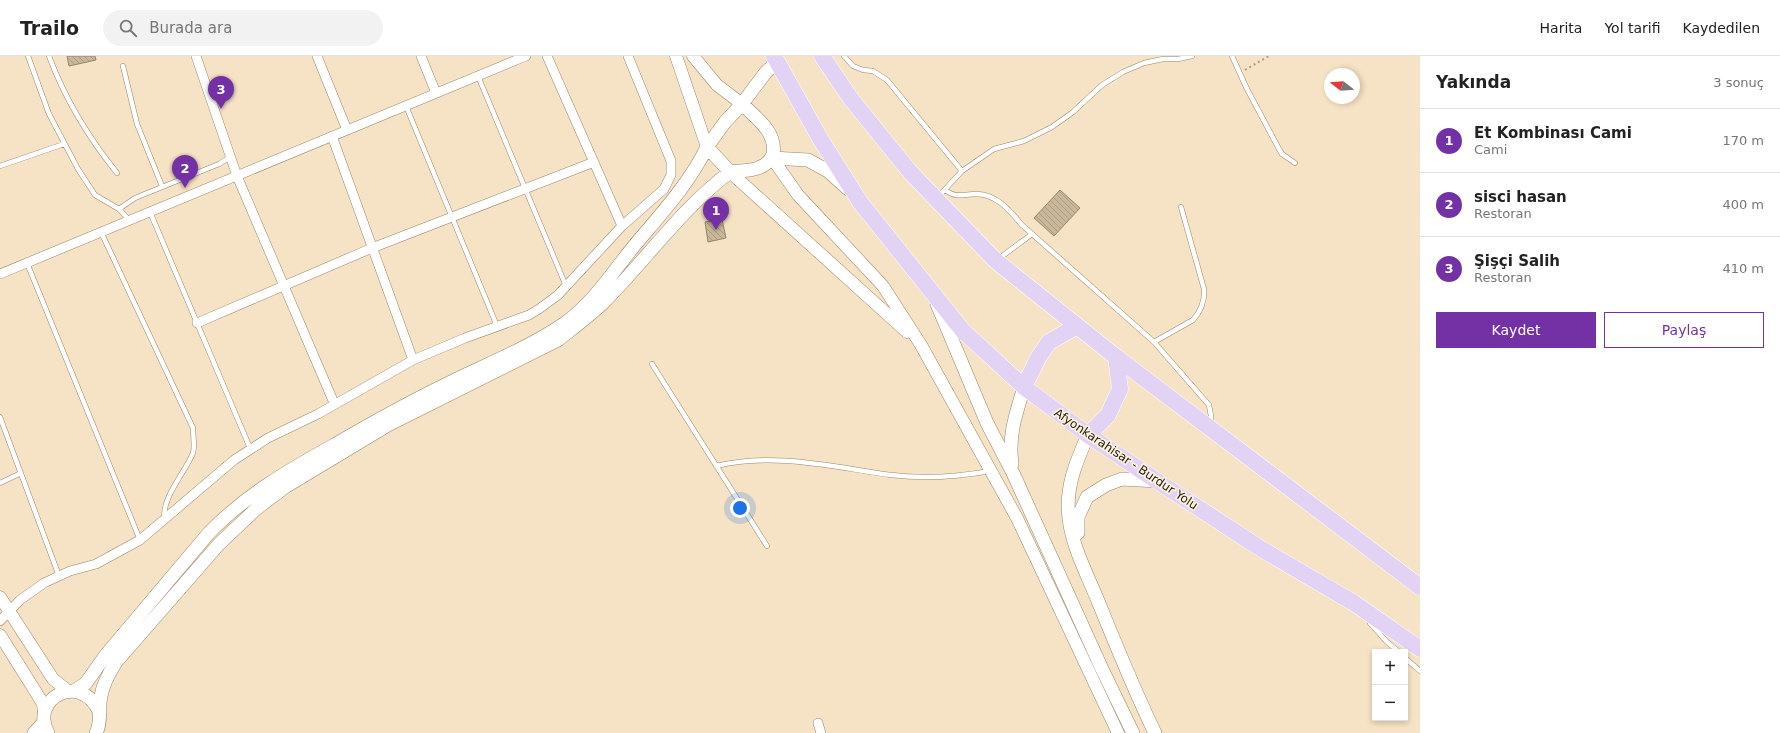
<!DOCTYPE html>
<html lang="tr">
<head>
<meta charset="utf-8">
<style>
  :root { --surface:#fff; --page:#f2f2f2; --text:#222; --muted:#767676; --line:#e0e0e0; --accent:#7331a5 }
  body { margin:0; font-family:"DejaVu Sans",sans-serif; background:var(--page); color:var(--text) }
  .controls { position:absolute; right:12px; bottom:12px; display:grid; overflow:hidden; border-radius:0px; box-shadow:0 2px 6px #0003 }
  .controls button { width:36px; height:36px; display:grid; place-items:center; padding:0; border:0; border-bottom:1px solid var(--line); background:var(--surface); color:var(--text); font:20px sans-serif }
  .compass { position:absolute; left:1324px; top:12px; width:36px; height:36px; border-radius:50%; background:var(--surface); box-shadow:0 2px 6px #0003; rotate:287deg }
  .you { position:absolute; left:740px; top:452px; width:14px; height:14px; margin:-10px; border:3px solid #fff; border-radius:50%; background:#1a73e8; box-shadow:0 0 0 6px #1a73e833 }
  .badge { display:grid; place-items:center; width:26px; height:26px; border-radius:50%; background:var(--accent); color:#fff; font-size:13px; font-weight:700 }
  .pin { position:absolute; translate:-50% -33px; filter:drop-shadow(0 1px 2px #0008) }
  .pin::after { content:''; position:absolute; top:21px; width:14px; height:12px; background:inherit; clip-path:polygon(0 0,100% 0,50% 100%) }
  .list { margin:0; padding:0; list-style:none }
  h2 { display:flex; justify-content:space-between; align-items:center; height:52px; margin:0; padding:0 16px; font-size:17px }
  h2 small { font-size:13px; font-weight:400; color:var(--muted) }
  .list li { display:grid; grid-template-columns:26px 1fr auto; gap:12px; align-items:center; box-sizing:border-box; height:64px; padding:0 16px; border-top:1px solid var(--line) }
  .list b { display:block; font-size:15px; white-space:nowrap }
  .list p { margin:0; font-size:13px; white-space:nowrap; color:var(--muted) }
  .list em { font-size:13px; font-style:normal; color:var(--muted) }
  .actions { display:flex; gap:8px; padding:12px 16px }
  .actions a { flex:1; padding:9px 0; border:1px solid var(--accent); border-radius:0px; text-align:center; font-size:14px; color:var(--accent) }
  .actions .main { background:var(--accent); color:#fff }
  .icon { flex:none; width:22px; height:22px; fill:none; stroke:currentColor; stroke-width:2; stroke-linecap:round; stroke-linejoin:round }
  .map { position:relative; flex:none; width:1420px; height:677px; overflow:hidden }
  header { display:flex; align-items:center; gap:24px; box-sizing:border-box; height:56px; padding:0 20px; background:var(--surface); border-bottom:1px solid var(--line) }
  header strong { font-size:19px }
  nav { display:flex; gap:22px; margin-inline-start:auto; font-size:14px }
  .search { width:280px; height:36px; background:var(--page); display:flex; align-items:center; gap:10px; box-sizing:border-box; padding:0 14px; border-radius:22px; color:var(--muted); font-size:15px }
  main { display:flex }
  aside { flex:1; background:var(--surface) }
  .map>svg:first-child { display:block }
</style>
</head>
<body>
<header>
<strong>Trailo</strong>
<div class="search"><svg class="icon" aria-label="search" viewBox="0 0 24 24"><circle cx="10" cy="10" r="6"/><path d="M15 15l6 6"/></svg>Burada ara</div>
<nav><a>Harita</a><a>Yol tarifi</a><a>Kaydedilen</a></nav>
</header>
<main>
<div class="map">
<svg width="1420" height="677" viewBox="0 0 1420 677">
  <defs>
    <pattern id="building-back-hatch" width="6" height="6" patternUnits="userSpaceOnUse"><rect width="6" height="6" fill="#c9b799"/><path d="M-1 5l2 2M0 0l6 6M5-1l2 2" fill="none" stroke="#ac9d83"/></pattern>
  </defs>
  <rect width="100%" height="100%" fill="#f6e2c4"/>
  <path fill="url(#building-back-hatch)" stroke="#98866a" d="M 67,0 L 95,0 L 96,4 L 69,10 Z
    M 1060,134 L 1080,152 L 1054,180 L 1034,162 Z
    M 722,163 L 726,182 L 708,186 L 705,166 Z"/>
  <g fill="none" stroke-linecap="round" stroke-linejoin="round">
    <defs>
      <path id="service" d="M 28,0 L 49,58 L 78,113 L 95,139 L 119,153 L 129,164
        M 49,0 C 65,43 88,81 117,117
        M 844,0 L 853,10 L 863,14 L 873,15 L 887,24 L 962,115
        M 1232,0 L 1247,33 L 1279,93 L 1282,98 L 1295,107
        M 123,10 L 137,68 L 162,130
        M 478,20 L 566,230
        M 406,50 L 497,270
        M 0,110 L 64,88
        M 945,134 C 958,143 963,138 977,138 C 998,139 1010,155 1022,169 L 1154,286 L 1209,349 L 1211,360 L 1210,368
        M 937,142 L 962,115 L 994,93 L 1024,85 L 1052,71 L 1073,56 L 1102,29 L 1123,16 L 1144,7 L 1163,3 L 1178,3 L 1192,0
        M 119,153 L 135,142 L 219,108 L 230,101
        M 150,156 L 250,392
        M 101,176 L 193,372 C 193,380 195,391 193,397 C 186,415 160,444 165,463
        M 997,204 L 1032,178
        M 27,207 L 140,484
        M 1154,286 L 1193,264 C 1201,255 1205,246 1204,233 L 1181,151
        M 652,308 L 767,490
        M 0,361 L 59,520
        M 716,410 C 775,396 832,411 891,419 C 924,423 957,421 990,415
        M 0,427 L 21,417
        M 1370,567 L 1386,585 L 1399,596
        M 1405,602 L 1420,615"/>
      <path id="minor" d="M 196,0 L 237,120 L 334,347
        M 317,0 L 347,74
        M 421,0 L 436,37
        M 547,0 L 622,170
        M 332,80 L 413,304
        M 0,218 L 526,0
        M 197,267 L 372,192 L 594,106
        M 0,565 L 20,544 L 44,527 L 70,515 L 96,508 L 140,484 L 234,404 L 268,382 L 318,358 L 413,304 L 465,282 L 529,259 L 539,253 L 558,239 L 622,170 L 664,133 L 671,119 L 671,105 L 628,0
        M 818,667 L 821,677"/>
      <path id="tertiary" d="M 676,0 L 707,91
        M 693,0 L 717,29 L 742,48
        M 772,102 L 798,139 L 883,230 L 921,289 L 1017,462 L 1118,677
        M 730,116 L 907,276
        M 0,541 L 53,623 L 68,635
        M 0,579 L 37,638 L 43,648 L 44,656"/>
      <path id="secondary" d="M 742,48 C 756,62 777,76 773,98 C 771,105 764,110 758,112 C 750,115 739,115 730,116 L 707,91 L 725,66 Z
        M 742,48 L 766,16 L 777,6
        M 772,102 L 808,104 L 828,115 L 848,133
        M 937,248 L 987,367 L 1013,417 L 1102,613 L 1133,677
        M 1088,379 C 1076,406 1065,432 1069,462 C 1072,490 1087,518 1098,545 C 1116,589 1134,634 1155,677
        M 1012,408 C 1008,379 1016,358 1024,331
        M 1078,477 L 1078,461 L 1087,441 L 1106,429 L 1122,423 L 1157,425
        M 74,635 L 86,627 L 105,600 L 208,478 C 244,440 289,414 334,389 C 375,365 417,342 459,322 C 495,305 533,289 565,267 C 593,247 613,216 634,190 C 660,159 689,128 707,91
        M 34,677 L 44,666
        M 48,677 C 29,643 80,615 99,655
        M 96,677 C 102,666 98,653 101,640 C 103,628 109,617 116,606 L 219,488 L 256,453 L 285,431 L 388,369 L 558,284 C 573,272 589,260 603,247 C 646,204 681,153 730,116"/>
      <path id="trunk" d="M 774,0 L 821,84 L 860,146 L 963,275 L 1024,331 L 1088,379 L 1157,425 L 1263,494 L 1354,547 L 1420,593
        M 822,0 L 851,43 L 911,117 L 996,205 L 1116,301 L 1420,531
        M 1024,331 L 1038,302 L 1049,286 L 1077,270
        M 1088,379 L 1108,359 L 1120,333 L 1116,301"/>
    </defs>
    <use href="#service" stroke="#99876b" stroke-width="5.5"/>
    <use href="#minor" stroke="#99876b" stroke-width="10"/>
    <use href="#tertiary" stroke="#99876b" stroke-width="13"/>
    <use href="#secondary" stroke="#99876b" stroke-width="14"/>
    <use href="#trunk" stroke="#fff" stroke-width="17"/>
    <path stroke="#ac9d85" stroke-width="2" stroke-dasharray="2 3" stroke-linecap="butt" d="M 1245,14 L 1269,0"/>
    <use href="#service" stroke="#fff" stroke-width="4.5"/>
    <use href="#minor" stroke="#fff" stroke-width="9"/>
    <use href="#tertiary" stroke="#fff" stroke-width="12"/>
    <use href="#secondary" stroke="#fff" stroke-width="13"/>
    <use href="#trunk" stroke="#e2d2f4" stroke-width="16"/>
  </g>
  <g text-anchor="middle" stroke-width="3.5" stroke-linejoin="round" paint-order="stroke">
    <g font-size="12" fill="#241d11" stroke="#fcf1de">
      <text transform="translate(1126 403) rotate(34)" y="4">Afyonkarahisar - Burdur Yolu</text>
    </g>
  </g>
</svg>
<div class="controls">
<button>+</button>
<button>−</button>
</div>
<svg class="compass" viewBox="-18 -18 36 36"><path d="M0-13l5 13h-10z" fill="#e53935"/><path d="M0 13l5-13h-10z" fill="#767676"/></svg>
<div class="you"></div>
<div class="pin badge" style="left:716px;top:174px">1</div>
<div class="pin badge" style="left:185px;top:132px">2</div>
<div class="pin badge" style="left:221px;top:53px">3</div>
</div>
<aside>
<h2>Yakında<small>3 sonuç</small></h2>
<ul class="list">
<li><span class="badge">1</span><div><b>Et Kombinası Cami</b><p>Cami</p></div><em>170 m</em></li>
<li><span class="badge">2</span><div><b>sisci hasan</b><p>Restoran</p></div><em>400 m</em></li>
<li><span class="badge">3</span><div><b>Şişçi Salih</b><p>Restoran</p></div><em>410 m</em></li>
</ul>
<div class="actions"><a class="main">Kaydet</a><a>Paylaş</a></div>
</aside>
</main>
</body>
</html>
